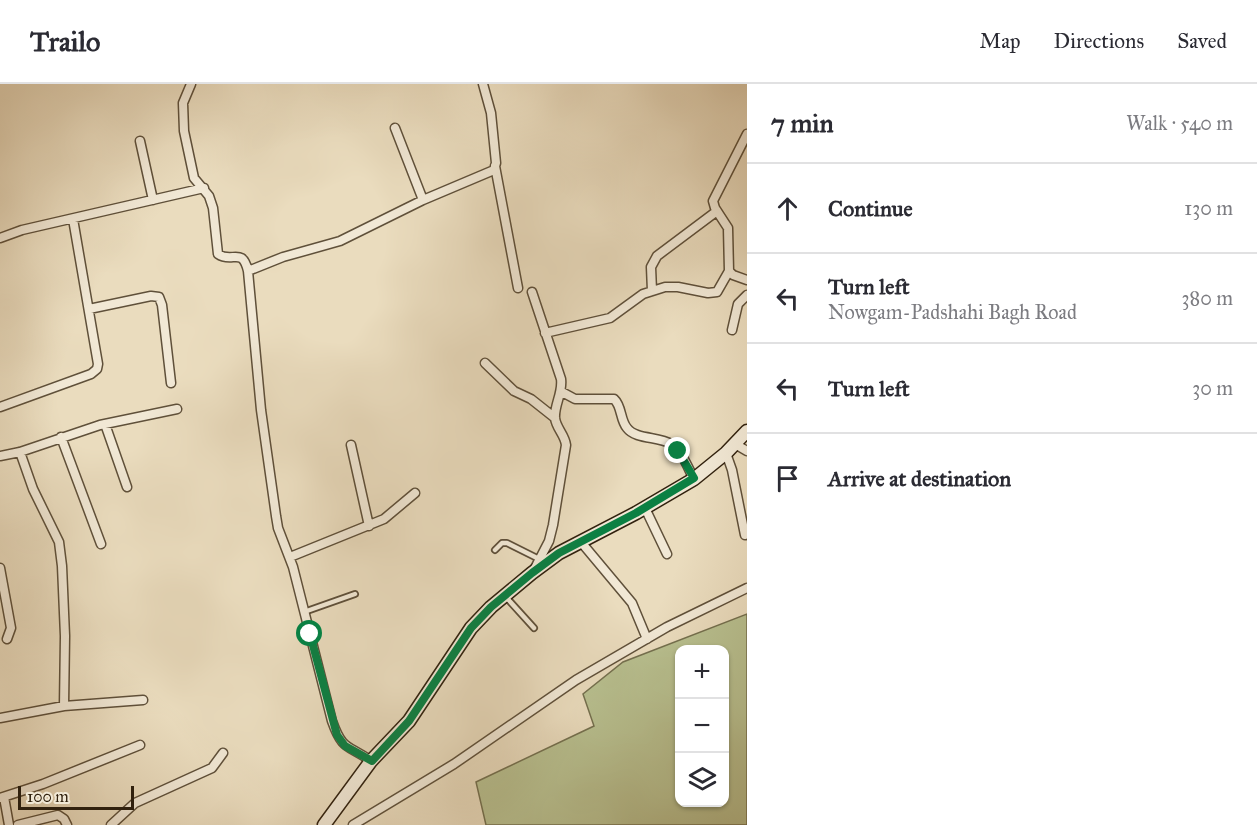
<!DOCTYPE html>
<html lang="en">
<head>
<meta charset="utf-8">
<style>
  :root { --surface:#fff; --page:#f7f7f7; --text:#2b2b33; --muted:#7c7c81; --line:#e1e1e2 }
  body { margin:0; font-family:"IM FELL Great Primer",serif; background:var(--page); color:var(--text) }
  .controls { position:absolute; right:18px; bottom:18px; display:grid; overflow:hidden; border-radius:12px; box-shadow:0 2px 4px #0004 }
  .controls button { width:54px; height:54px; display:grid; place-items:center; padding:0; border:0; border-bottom:2px solid var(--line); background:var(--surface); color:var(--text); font:30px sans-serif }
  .scale { position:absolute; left:18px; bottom:15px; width:116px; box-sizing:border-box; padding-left:6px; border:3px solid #31210e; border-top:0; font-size:16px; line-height:21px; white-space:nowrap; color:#31210e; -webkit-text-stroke:4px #f1e8d5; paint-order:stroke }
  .stop { position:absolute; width:18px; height:18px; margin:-14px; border:4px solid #0b8043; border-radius:50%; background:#fff }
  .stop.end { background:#0b8043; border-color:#fff; box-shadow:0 2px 6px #0008 }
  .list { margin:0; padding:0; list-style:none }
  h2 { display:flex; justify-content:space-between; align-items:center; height:78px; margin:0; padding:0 24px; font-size:26px }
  h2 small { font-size:20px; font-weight:400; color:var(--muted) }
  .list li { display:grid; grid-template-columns:39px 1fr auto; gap:18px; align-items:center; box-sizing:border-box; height:90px; padding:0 24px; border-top:2px solid var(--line) }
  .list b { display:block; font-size:22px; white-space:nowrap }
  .list p { margin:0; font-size:20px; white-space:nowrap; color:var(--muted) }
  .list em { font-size:20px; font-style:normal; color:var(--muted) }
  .icon { flex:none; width:33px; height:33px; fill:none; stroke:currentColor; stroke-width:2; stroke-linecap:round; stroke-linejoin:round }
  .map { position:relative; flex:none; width:747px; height:741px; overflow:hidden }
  header { display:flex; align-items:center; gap:36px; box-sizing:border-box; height:84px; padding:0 30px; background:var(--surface); border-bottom:2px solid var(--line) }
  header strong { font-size:28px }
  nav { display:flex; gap:33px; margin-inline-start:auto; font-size:21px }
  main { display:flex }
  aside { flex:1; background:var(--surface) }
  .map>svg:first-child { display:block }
</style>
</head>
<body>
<header>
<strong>Trailo</strong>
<nav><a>Map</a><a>Directions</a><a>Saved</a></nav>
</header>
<main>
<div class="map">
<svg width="747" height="741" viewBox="0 0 747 741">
  <rect width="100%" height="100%" fill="#eadcbe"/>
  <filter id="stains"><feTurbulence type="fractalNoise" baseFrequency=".00333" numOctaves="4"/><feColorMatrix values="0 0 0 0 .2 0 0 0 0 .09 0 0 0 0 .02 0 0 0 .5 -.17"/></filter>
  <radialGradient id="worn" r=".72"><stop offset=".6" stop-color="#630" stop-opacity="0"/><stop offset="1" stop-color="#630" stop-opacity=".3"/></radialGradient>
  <path fill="#b8c090" stroke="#74704f" stroke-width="1.5" fill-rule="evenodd" d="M 747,530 L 747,741 L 486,741 L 476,698 L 594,642 L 583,610 L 623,578 ZM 680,566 L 724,566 L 724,718 L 680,718 Z"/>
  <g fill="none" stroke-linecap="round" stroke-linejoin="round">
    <defs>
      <path id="service" d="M 495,466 L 502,459 L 507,459 L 539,475
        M 505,512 L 534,544
        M 304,528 L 355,510"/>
      <path id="minor" d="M 191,0 L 183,19 L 184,47 L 194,94 L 209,112 L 213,124 L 218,170 C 232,180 242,162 248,187 L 261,326 L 276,432 L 278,444 L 293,483 L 332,637 C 343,668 348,660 371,677
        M 395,44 L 423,116
        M 747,50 L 713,117 L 715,124 L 728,144 L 729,187 L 733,191 L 747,196
        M 140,57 L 153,116
        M 495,82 L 518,204
        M 0,154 L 22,146 L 204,104
        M 248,187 L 283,173 L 340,157 L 423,116 L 494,86 L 496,79 L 491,29 L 483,0
        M 652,207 L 651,183 L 657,172 L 717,127
        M 532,208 L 561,295 C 563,309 554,321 555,334 C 556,344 565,351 566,361 L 553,441 L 549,457 L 534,486
        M 89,225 L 151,212 L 159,213 L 162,221 L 171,299
        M 732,246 L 738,220 L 747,211
        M 545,249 L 610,234 L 643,210 L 665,203 L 678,203 L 708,209 L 717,208 L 729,187
        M 485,279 L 514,307 L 531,315 L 555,334
        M 562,308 L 575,315 L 614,315 C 622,322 620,336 627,344 C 636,356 659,352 671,360 C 682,367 688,384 694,395
        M 0,323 L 91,290 L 97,285 L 98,280 L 73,135
        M 105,340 L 127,403
        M 61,353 L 101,460
        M 735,360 L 747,367
        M 351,361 L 369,442
        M 20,368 L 33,405 L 59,458 L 62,482 L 65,552 L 64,622
        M 726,369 L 732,386 L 745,451
        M 0,372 L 20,368 L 100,341 L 177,325
        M 645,424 L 667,470
        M 581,458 L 632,519 L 647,555
        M 290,473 L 384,435 L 415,409
        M 0,484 L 11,544 L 7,555
        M 0,634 L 64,622 L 143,616
        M 4,713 L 9,741
        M 0,714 L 43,700 L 140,661
        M 18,741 L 58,731 L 64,735 L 67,741
        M 111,741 L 135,719 L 212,684 L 223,669
        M 353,741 L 454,680 L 576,596 L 667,543 L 747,504"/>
      <path id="secondary" d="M 324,741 L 371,677 L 409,637 L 471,544 L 491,523 L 532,489 L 559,469 L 636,429 L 694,395 L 726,369 L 747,347"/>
    </defs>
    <use href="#service" stroke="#5f503a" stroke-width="8"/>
    <use href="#minor" stroke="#5f503a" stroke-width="11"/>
    <use href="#secondary" stroke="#31210e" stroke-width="15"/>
    <use href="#service" stroke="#f1e8d5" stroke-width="4.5"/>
    <use href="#minor" stroke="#f1e8d5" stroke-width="8"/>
    <use href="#secondary" stroke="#f1e8d5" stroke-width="12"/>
  </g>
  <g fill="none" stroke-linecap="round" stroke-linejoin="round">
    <path stroke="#0b8043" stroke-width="8" d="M 310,550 L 337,651 L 345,662 L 372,677 L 409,637 L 471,544 L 491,523 L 532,489 L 559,469 L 636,429 L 694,394 L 678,367"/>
  </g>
  <rect width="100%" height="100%" filter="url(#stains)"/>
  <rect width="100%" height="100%" fill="url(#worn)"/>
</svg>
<div class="controls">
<button>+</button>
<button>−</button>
<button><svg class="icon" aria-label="layers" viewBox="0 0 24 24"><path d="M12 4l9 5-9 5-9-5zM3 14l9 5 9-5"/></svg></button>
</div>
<div class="scale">100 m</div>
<div class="stop" style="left:310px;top:550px"></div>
<div class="stop end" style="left:678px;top:367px"></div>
</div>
<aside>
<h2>7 min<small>Walk · 540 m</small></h2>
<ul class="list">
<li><svg class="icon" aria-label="ahead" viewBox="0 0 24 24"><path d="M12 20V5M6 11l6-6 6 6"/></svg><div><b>Continue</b></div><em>130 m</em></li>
<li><svg class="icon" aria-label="left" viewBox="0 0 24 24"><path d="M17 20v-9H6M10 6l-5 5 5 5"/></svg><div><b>Turn left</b><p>Nowgam-Padshahi Bagh Road</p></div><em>380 m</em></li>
<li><svg class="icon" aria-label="left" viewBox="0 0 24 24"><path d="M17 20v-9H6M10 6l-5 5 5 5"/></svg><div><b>Turn left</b></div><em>30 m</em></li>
<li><svg class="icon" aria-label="arrive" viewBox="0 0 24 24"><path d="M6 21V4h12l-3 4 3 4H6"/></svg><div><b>Arrive at destination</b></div></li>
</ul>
</aside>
</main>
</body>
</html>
